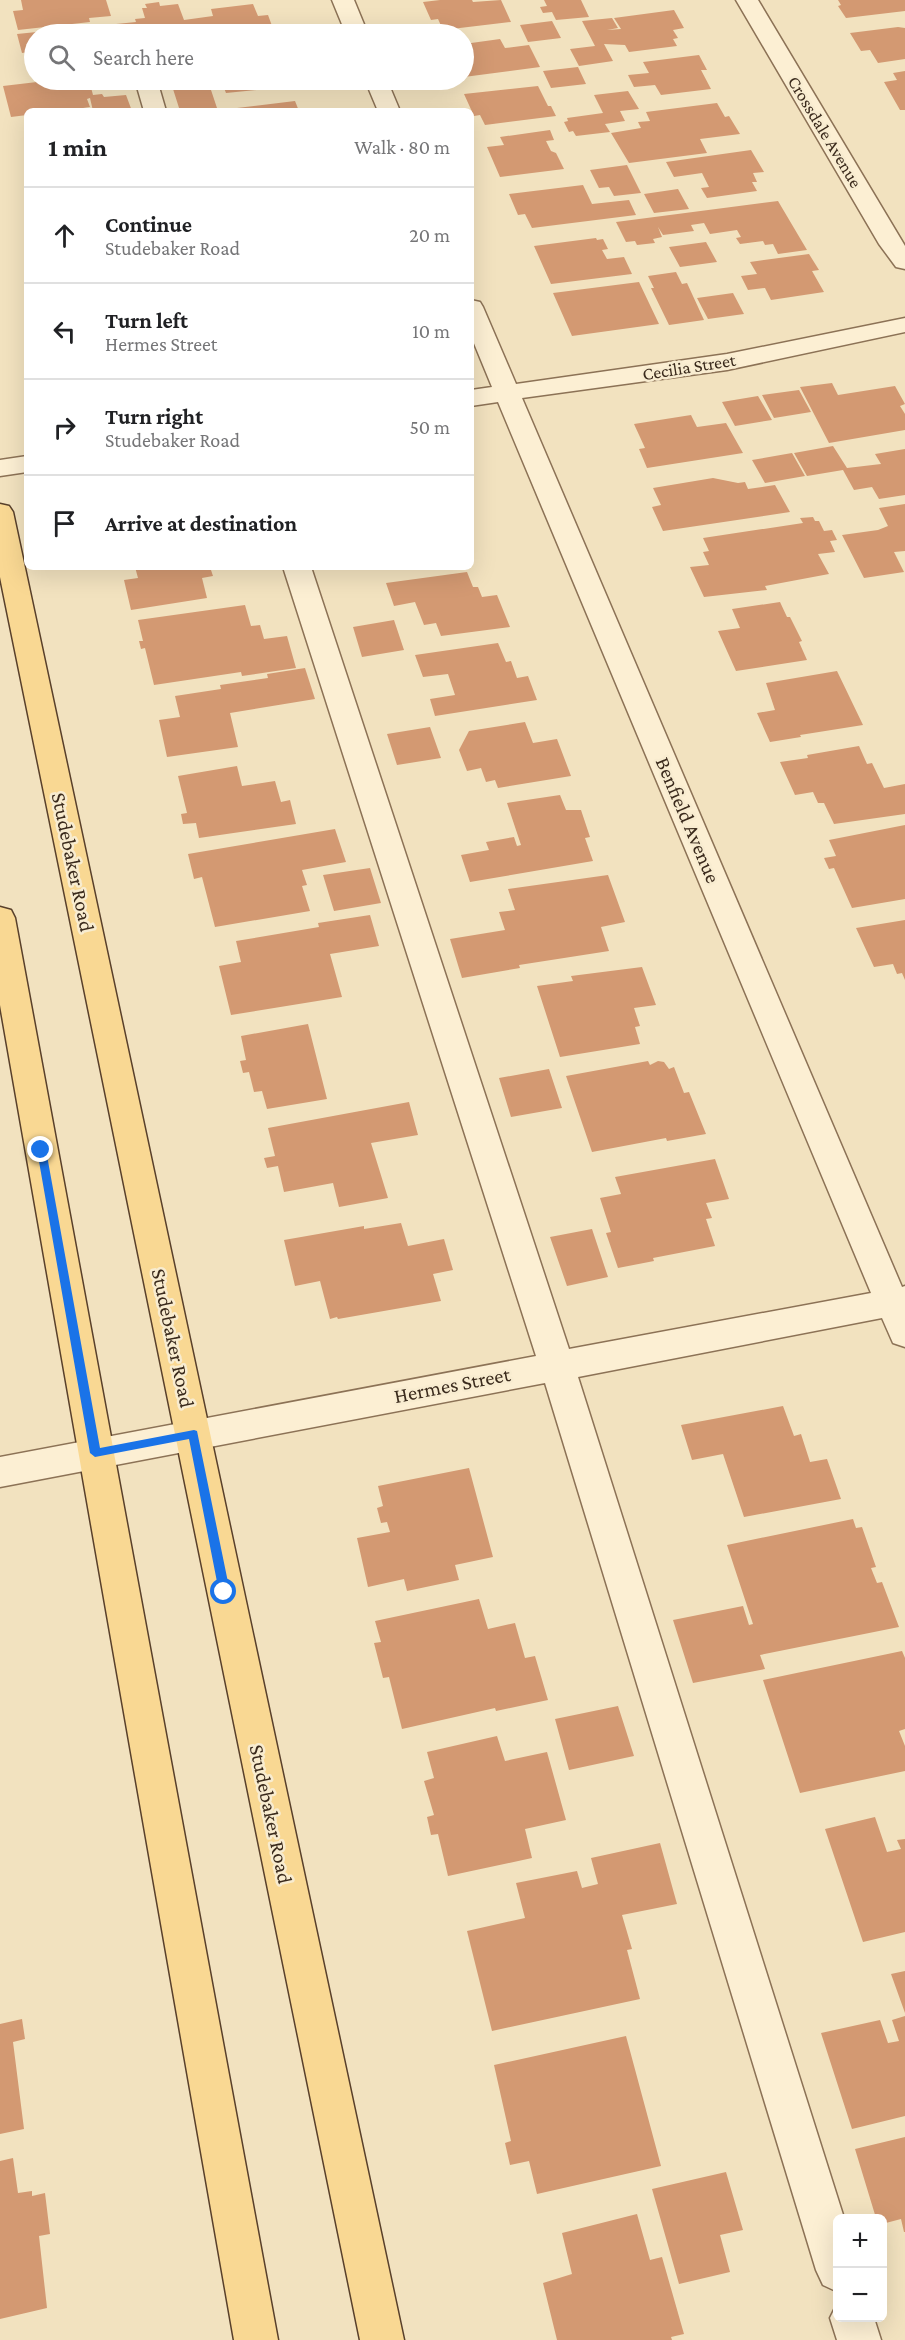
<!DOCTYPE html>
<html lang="en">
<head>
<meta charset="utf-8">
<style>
  :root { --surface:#fff; --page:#f2f2f2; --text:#202124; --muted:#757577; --line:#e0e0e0 }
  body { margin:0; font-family:"Crimson Pro",serif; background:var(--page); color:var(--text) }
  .controls { position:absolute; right:18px; bottom:18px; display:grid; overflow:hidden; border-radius:9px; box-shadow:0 6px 24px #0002 }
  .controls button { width:54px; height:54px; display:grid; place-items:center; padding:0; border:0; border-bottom:2px solid var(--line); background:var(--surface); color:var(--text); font:30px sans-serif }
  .stop { position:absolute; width:18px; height:18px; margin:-14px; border:4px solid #1a73e8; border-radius:50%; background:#fff }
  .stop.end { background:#1a73e8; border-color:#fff; box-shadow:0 2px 6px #0008 }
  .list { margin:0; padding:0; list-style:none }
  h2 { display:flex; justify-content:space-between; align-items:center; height:78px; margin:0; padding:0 24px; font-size:26px }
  h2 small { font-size:20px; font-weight:400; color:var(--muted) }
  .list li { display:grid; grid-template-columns:39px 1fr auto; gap:18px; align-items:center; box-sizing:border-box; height:96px; padding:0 24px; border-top:2px solid var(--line) }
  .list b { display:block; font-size:22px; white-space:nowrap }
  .list p { margin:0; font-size:20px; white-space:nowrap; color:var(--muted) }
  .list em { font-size:20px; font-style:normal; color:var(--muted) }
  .icon { flex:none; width:33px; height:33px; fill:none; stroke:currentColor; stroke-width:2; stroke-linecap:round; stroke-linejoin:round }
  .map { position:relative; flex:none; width:905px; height:2340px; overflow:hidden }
  .search { position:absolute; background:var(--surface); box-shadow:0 6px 24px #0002; left:24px; top:24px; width:450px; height:66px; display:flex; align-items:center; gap:15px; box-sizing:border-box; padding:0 21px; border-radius:33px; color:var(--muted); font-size:22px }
  .panel { position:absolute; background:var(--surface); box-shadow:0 6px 24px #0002; left:24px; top:108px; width:450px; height:462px; border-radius:9px }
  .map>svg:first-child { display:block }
</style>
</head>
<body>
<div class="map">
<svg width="905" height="2340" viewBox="0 0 905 2340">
  <rect width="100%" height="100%" fill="#f2e2bf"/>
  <path fill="#d39972" d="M 21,0 L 106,0 L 111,16 L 89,18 L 90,22 L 18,30 L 13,11 L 23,10 Z
    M 440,0 L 472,0 L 473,2 L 501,0 L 511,22 L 443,30 L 438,19 L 431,20 L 423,2 Z
    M 544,0 L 581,0 L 589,17 L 556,20 L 552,12 L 543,13 L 540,7 L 547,6 Z
    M 838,0 L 905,0 L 905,11 L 846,18 L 838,6 L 841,5 Z
    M 159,2 L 160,6 L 178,4 L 184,20 L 213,16 L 211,9 L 253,4 L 258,16 L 268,15 L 275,34 L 179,34 L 175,24 L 149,27 L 151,34 L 34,34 L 34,51 L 22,53 L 17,34 L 136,22 L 135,19 L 145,18 L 142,8 L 147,8 L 145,4 Z
    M 674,10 L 684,28 L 673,30 L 678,38 L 673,39 L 677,46 L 629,52 L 625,45 L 604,44 L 613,61 L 579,66 L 570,49 L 595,46 L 582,21 L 612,18 L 618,28 L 607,30 L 621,29 L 614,18 Z
    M 552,21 L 561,38 L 528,42 L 520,25 Z
    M 898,27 L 905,28 L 905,59 L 878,63 L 870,50 L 861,51 L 850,33 Z
    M 500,39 L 505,48 L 529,45 L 540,67 L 464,77 L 464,44 Z
    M 699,55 L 707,70 L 701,70 L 711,89 L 661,95 L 655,85 L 634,87 L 628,75 L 649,73 L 643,62 Z
    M 578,67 L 586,84 L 551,88 L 543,71 Z
    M 905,71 L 905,110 L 900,110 L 884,82 L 897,80 L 893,73 Z
    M 54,80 L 89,80 L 93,95 L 102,94 L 104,97 L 126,95 L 132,111 L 93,111 L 90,98 L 87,99 L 90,107 L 62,111 L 27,111 L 27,115 L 11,117 L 3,86 Z
    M 195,80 L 273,80 L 276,88 L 226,93 L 222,83 L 209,84 L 218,111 L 180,111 L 173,89 L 197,86 Z
    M 538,86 L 548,106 L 551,106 L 556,116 L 485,125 L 480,115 L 474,116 L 464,94 Z
    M 628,91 L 639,109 L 620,111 L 625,121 L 605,124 L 610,132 L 576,136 L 573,131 L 569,132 L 564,122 L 568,121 L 567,118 L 603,113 L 594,95 Z
    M 295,101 L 299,111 L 238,111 L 237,108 Z
    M 717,103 L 725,117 L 729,116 L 740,134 L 700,139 L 707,153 L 629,163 L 611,133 L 641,128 L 638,122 L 650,121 L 646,112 Z
    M 550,130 L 554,140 L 546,141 L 551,151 L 556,153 L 564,169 L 500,177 L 487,147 L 504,145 L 500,137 Z
    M 751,150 L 764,172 L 753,173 L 757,182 L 752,182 L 757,191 L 707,198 L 701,188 L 709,187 L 702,173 L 674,177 L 666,162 Z
    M 627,165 L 641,193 L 614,196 L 609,187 L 599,188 L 590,170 Z
    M 583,185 L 592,204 L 629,200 L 636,215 L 532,228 L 525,214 L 518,215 L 509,194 Z
    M 678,189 L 689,209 L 654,213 L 644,194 Z
    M 778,201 L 807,250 L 778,254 L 773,244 L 765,245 L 763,241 L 740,244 L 736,238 L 741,237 L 737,230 L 710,234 L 704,223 L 691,225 L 694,231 L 663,235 L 658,227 L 662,237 L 653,239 L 655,243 L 637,245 L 635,241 L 626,242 L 616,222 Z
    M 596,238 L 597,240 L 603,239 L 608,249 L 602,250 L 607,259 L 624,257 L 632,274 L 551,284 L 534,246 Z
    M 706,242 L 717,262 L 680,267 L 669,247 Z
    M 809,254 L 819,270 L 812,271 L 824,292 L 771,300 L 765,288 L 748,290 L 741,276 L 757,274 L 750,262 Z
    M 676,272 L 682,284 L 687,283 L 704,320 L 669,325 L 651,288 L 654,288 L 648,276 Z
    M 639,282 L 659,324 L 572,336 L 553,293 Z
    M 733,293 L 744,314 L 708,319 L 697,298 Z
    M 832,383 L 838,395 L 895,386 L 905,404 L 900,406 L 905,414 L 905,430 L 829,443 L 800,387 Z
    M 799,390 L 811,412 L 774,418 L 762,395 Z
    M 758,396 L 772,420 L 735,426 L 722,402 Z
    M 691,415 L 697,427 L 726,423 L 743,453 L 647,468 L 639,449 L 645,448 L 634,424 Z
    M 833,446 L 847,468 L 881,464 L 875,454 L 905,449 L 905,495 L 879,499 L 872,487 L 854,490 L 843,470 L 807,476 L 794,453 Z
    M 792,453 L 805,476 L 765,483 L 752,460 Z
    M 713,478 L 738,483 L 745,482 L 748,489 L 775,485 L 790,512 L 663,531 L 652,507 L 661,505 L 653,488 Z
    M 905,504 L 905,551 L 894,552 L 904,572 L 864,578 L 842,535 L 878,530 L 888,526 L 879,508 Z
    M 813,517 L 815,521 L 819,521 L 824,531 L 832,530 L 837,540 L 830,541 L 835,552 L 818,554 L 829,574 L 765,586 L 767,590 L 704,597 L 690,567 L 709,565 L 703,552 L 709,551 L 703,538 L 803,523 L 800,518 Z
    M 135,567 L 210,567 L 213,576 L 202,578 L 207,598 L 131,610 L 124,580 L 138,578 Z
    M 467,572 L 473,587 L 478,587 L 482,597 L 497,595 L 510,627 L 441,636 L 436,623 L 424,625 L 415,602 L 394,606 L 386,583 Z
    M 780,602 L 787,617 L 790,617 L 802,641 L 799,642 L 807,660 L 736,671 L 718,631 L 740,628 L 732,609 Z
    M 245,605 L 251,626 L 260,625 L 264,639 L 287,636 L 296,668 L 242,676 L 241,672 L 154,685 L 145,648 L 141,649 L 139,641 L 143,641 L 138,620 Z
    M 394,620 L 404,650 L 362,657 L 353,627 Z
    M 498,643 L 506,662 L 511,661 L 517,678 L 528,676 L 537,700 L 435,716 L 430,699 L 455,695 L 448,674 L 423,677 L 415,655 Z
    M 305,668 L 315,699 L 230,713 L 238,747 L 167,757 L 159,720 L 180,717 L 175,696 L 221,689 L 220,685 L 268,678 L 267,674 Z
    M 837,671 L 863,725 L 800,735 L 801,737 L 770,742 L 757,713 L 775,710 L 766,683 Z
    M 525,722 L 533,743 L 557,739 L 571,776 L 498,788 L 495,780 L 486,782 L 481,768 L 467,771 L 459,750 L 469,731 Z
    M 430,727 L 441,758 L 397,765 L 387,734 Z
    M 859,746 L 867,764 L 872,763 L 884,788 L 905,784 L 905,814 L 834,824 L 824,803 L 818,803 L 813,792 L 795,795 L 780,762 L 808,758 L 807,755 Z
    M 237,766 L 242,786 L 275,781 L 281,802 L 290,800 L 296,824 L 199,838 L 196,823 L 183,824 L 181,814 L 187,813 L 178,776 Z
    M 560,795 L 566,810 L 581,810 L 590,837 L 585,838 L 593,861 L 470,882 L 461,855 L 489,850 L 486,842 L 514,837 L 517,846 L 521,845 L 507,803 Z
    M 905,825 L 905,899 L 852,908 L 834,868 L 829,869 L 824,858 L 836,856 L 829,840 Z
    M 335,829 L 346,862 L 302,870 L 307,885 L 302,886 L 310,911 L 215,927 L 202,877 L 194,879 L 188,854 Z
    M 370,868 L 381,903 L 334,911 L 323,875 Z
    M 608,875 L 625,922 L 601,927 L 609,951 L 519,965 L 520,968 L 462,978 L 450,939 L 505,930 L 499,912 L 515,910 L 508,889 Z
    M 370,915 L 379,946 L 330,954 L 342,997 L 231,1015 L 219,966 L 241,962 L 236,941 L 319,927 L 318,923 Z
    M 905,920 L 905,980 L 902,973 L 897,974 L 893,964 L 874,967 L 856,928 Z
    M 642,967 L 656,1005 L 634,1008 L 640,1026 L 635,1027 L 640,1044 L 560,1057 L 537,986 L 573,981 L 571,976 Z
    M 308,1024 L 327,1099 L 267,1109 L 262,1091 L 254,1092 L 249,1072 L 243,1073 L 240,1061 L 246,1060 L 241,1036 Z
    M 648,1061 L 650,1065 L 658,1061 L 664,1062 L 669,1069 L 674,1067 L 684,1093 L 689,1092 L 706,1134 L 667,1141 L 666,1138 L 592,1152 L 566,1076 Z
    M 549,1069 L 562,1108 L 511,1117 L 499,1078 Z
    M 409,1102 L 418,1135 L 371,1143 L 388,1198 L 339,1207 L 333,1183 L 284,1192 L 278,1166 L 267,1168 L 264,1158 L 275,1156 L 268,1128 Z
    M 715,1159 L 729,1199 L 706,1203 L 712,1218 L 706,1219 L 715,1246 L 653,1258 L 654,1261 L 618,1268 L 606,1233 L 611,1232 L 600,1198 L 621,1194 L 615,1177 Z
    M 401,1223 L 408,1246 L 444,1239 L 453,1270 L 433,1274 L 441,1301 L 338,1319 L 337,1317 L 330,1319 L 320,1281 L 295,1286 L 284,1240 L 364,1226 L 364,1229 Z
    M 592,1229 L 608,1277 L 567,1286 L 550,1237 Z
    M 783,1406 L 794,1436 L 801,1434 L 810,1462 L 827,1459 L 841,1499 L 744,1517 L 723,1454 L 692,1460 L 681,1425 Z
    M 469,1468 L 493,1557 L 455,1565 L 459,1580 L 407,1591 L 404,1579 L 368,1587 L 357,1538 L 390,1532 L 387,1522 L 381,1523 L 377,1508 L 383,1506 L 378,1486 Z
    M 853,1519 L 856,1528 L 862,1527 L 876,1567 L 871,1568 L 877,1583 L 882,1582 L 899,1627 L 760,1655 L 765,1669 L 693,1683 L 673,1620 L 743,1606 L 749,1625 L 753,1624 L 727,1545 Z
    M 479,1599 L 488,1629 L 515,1623 L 525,1658 L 535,1656 L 548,1700 L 496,1711 L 495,1708 L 402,1729 L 389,1677 L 383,1678 L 374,1643 L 381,1642 L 375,1621 Z
    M 902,1651 L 905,1658 L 905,1729 L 899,1731 L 905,1746 L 905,1771 L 800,1793 L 763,1680 Z
    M 618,1706 L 634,1756 L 569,1770 L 555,1719 Z
    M 497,1736 L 505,1761 L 547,1752 L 566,1820 L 525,1829 L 532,1858 L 448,1876 L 438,1834 L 431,1835 L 427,1817 L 434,1815 L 424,1781 L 434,1778 L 427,1752 Z
    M 875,1817 L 887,1852 L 901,1849 L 897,1840 L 905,1839 L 905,1932 L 863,1942 L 825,1829 Z
    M 660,1843 L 677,1904 L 622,1915 L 632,1949 L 627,1950 L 640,1999 L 492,2031 L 467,1931 L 525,1918 L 516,1883 L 577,1871 L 582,1888 L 598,1884 L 591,1858 Z
    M 905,1971 L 905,2013 L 891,1974 Z
    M 905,2016 L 905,2116 L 852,2129 L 821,2033 L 880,2020 L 888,2043 L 899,2041 L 892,2020 Z
    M 22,2019 L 25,2039 L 13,2042 L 24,2129 L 0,2134 L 0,2024 Z
    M 626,2036 L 661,2166 L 537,2194 L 529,2161 L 510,2165 L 505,2143 L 511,2141 L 494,2065 Z
    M 905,2137 L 905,2232 L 904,2232 L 901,2219 L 882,2224 L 882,2218 L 876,2218 L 855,2149 Z
    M 13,2158 L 18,2193 L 32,2191 L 32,2196 L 45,2193 L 50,2234 L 39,2236 L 47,2308 L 0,2319 L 0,2161 Z
    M 726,2172 L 743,2230 L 720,2235 L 730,2272 L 679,2284 L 652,2189 Z
    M 637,2214 L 650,2260 L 662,2257 L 684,2334 L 671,2337 L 672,2340 L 557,2340 L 543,2283 L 572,2274 L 562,2233 Z"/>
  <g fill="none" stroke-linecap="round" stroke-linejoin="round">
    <defs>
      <path id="minor" d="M 332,0 L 354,0 L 368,34 L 346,34 Z
        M 736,0 L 758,0 L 905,246 L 905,269 L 896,267 L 879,244 Z
        M 135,80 L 157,80 L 166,111 L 144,111 Z
        M 365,80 L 387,80 L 400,111 L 378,111 Z
        M 471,300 L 480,302 L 483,307 L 516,384 L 727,354 L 905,318 L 905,332 L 727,370 L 522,398 L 902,1287 L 905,1286 L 905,1347 L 893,1343 L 882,1318 L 578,1377 L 844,2218 L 838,2218 L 838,2292 L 823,2285 L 816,2270 L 545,1383 L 0,1487 L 0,1457 L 536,1356 L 283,567 L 311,567 L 569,1349 L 871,1293 L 498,402 L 471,406 L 471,390 L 492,387 L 471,336 Z
        M 27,456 L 27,472 L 0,476 L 0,460 Z
        M 838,2302 L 838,2318 L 874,2318 L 881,2340 L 837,2340 L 830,2318 Z"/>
      <path id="major" d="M 0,504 L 9,506 L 13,512 L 404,2340 L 360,2340 L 0,577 Z
        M 0,907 L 11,910 L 15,918 L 278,2340 L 234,2340 L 0,1005 Z"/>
    </defs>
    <use href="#minor" stroke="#8c7256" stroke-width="3"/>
    <use href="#major" stroke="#59402b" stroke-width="3"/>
    <use href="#minor" fill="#fcefd3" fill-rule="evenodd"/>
    <use href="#major" fill="#f9d893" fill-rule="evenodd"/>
  </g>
  <path fill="#1a73e8" d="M 41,1146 L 46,1150 L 100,1448 L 194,1430 L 197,1431 L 230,1592 L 228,1596 L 224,1597 L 219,1592 L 189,1439 L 95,1457 L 90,1453 L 37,1150 Z"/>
  <g text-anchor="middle" stroke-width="5" stroke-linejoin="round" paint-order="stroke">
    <g font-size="18" fill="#3a2a1c" stroke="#f8ecd0">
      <text transform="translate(825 132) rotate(59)" y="6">Crossdale Avenue</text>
      <text transform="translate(689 367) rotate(-9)" y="6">Cecilia Street</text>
    </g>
    <g font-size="21" fill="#3a2a1c" stroke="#f8ecd0">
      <text transform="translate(688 820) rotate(67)" y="7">Benfield Avenue</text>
      <text transform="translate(73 862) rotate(78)" y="7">Studebaker Road</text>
      <text transform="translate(173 1338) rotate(78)" y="7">Studebaker Road</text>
      <text transform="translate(452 1385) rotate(-11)" y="7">Hermes Street</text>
      <text transform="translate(271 1814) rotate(78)" y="7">Studebaker Road</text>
    </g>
  </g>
</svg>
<div class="controls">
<button>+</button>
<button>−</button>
</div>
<div class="stop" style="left:224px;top:1592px"></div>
<div class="stop end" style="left:41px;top:1150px"></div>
<div class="search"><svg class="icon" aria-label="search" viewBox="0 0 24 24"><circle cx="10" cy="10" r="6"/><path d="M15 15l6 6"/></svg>Search here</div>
<section class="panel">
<h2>1 min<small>Walk · 80 m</small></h2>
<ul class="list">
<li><svg class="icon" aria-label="ahead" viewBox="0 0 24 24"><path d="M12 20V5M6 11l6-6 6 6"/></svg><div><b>Continue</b><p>Studebaker Road</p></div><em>20 m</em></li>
<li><svg class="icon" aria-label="left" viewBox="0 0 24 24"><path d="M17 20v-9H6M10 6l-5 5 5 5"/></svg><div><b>Turn left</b><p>Hermes Street</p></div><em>10 m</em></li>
<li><svg class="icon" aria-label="right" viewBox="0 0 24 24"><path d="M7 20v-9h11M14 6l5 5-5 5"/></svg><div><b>Turn right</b><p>Studebaker Road</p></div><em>50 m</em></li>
<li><svg class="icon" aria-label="arrive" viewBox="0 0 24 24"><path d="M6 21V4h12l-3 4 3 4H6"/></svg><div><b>Arrive at destination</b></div></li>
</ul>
</section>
</div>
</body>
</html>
